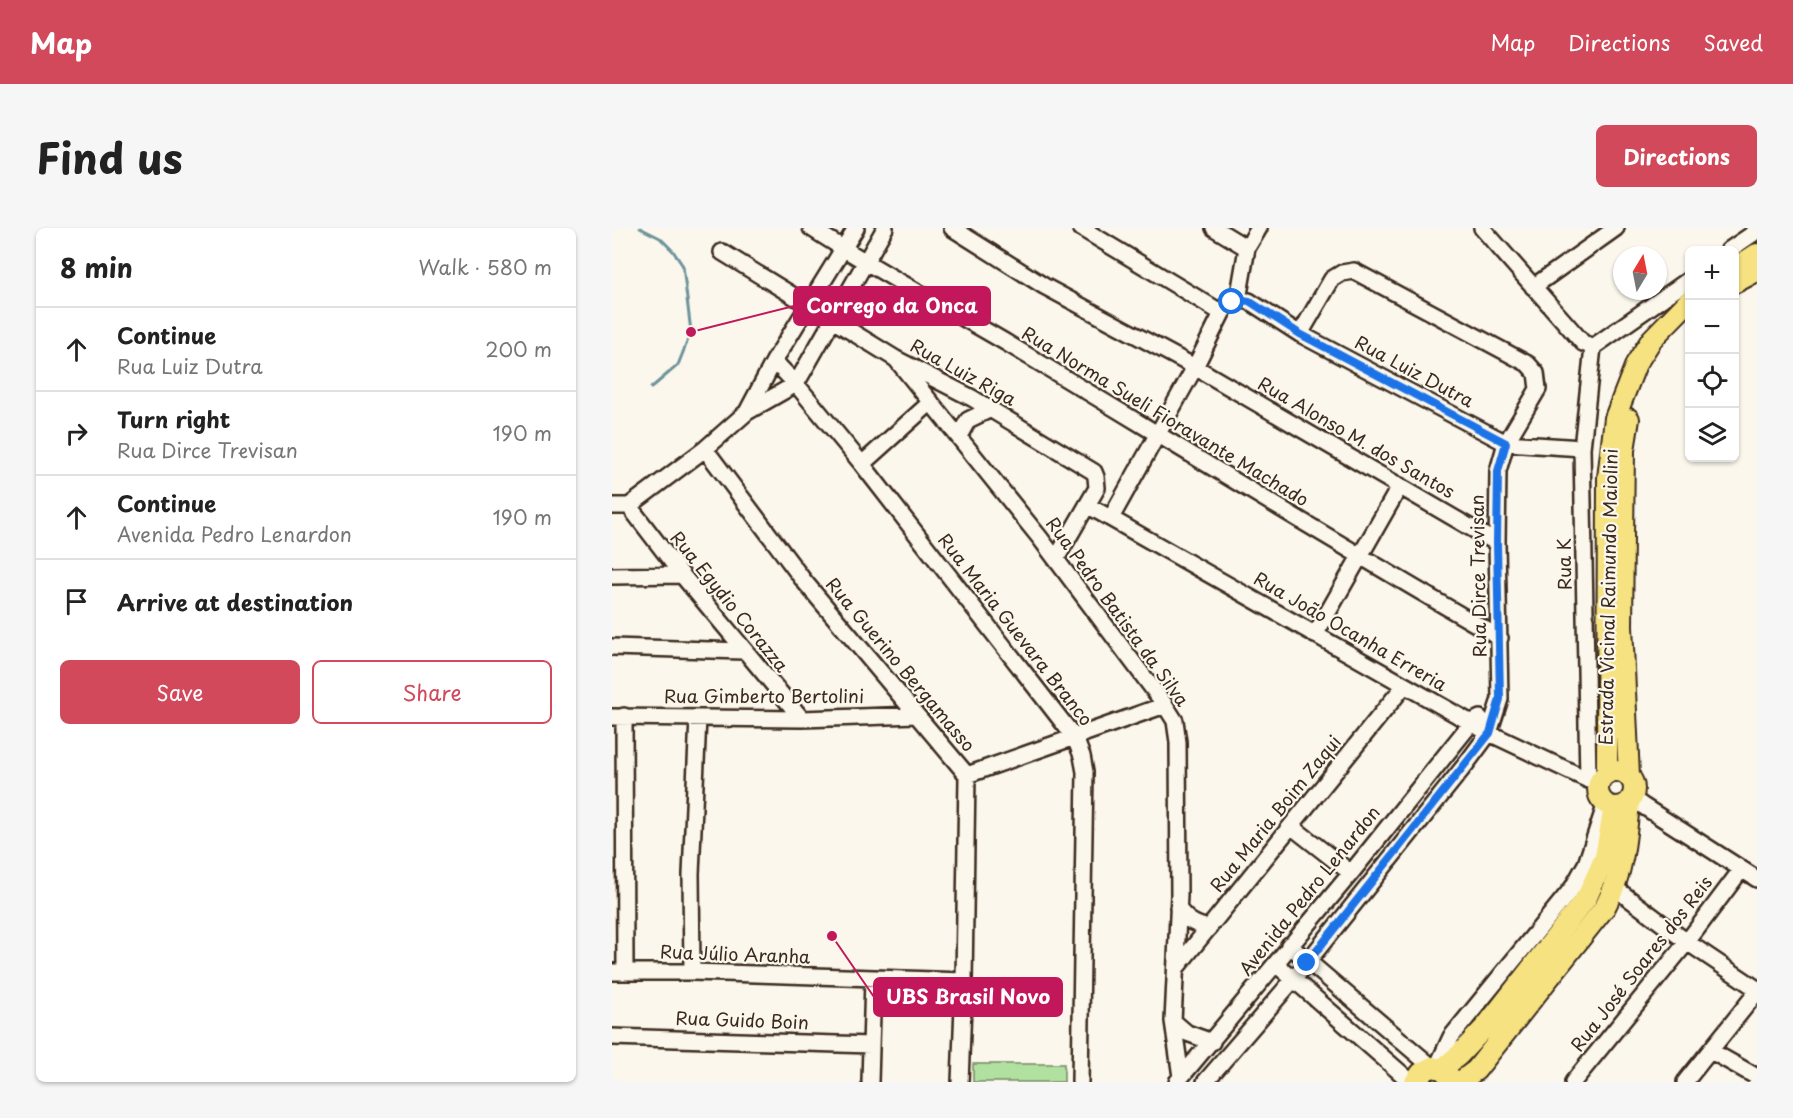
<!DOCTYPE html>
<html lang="en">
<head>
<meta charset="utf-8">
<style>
  :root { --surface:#fff; --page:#f6f6f6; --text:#222; --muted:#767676; --line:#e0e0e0; --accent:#d1495b }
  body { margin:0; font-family:"Playpen Sans",sans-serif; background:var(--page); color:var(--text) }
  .controls { position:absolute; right:18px; top:18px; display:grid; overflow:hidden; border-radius:9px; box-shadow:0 2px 4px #0004 }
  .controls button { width:54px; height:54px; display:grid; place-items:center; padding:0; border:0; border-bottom:2px solid var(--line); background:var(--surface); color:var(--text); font:30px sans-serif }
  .compass { position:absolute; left:1001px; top:18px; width:54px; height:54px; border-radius:50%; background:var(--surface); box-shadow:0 2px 4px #0004; rotate:10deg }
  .stop { position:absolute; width:18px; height:18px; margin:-14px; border:4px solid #1a73e8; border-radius:50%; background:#fff }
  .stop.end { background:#1a73e8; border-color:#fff; box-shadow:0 2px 6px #0008 }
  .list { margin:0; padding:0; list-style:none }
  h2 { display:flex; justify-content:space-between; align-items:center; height:78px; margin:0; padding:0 24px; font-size:26px }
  h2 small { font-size:20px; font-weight:400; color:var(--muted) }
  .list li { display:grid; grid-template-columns:39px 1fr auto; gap:18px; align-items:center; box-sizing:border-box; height:84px; padding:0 24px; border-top:2px solid var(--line) }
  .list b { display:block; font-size:22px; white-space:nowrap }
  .list p { margin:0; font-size:20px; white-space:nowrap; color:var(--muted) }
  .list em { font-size:20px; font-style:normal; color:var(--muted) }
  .actions { display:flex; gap:12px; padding:18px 24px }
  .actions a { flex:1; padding:14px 0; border:2px solid var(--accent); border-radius:9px; text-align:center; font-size:21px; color:var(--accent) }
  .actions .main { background:var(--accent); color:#fff }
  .icon { flex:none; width:33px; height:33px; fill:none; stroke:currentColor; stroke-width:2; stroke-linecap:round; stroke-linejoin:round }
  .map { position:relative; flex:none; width:1145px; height:854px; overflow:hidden; border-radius:9px }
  header { display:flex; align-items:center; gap:36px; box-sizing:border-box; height:84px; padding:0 30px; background:var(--accent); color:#fff }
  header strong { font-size:28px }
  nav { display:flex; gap:33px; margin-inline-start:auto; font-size:21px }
  .intro { display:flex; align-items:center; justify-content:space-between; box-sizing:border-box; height:144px; padding:0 36px }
  h1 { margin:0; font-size:42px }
  .button { padding:15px 27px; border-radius:9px; background:var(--accent); color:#fff; font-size:21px; font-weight:700 }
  main { display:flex; gap:36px; padding:0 36px }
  aside { flex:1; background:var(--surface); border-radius:9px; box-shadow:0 2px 4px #0004 }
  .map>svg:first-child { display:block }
</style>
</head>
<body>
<header>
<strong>Map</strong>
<nav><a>Map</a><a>Directions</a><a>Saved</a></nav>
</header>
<div class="intro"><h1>Find us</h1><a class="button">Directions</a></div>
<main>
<aside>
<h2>8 min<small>Walk · 580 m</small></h2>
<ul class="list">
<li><svg class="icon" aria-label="ahead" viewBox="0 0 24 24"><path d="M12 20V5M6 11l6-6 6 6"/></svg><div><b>Continue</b><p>Rua Luiz Dutra</p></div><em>200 m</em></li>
<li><svg class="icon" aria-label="right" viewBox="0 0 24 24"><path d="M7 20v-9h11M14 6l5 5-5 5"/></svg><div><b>Turn right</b><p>Rua Dirce Trevisan</p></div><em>190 m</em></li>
<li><svg class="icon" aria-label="ahead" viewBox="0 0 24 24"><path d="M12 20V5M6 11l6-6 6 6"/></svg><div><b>Continue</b><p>Avenida Pedro Lenardon</p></div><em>190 m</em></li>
<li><svg class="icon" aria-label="arrive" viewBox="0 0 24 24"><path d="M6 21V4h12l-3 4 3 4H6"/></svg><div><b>Arrive at destination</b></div></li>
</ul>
<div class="actions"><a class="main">Save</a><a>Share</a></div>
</aside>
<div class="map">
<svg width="1145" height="854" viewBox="0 0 1145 854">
  <rect width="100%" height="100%" fill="#fbf7ec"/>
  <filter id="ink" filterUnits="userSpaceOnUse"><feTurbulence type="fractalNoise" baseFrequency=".0167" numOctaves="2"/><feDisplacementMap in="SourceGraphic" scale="12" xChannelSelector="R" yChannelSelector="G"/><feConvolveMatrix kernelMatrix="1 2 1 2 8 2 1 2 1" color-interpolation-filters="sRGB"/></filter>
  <g filter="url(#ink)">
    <path fill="#b1e1a0" stroke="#76865f" stroke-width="1.5" d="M 361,836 L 452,836 L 452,854 L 361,854 Z"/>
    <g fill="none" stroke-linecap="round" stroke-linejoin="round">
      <path stroke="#6d939b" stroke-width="3" d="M 28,0 L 48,10 L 61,23 L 71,38 L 79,104 L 66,137 L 39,160"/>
      <defs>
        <path id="minor" d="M 199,0 C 263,42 332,78 398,117 C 561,215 723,315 888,410
          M 340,0 L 432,58 L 583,139 L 885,315
          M 469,0 L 610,85
          M 602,0 L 635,20
          M 870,0 L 971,115 L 981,119
          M 1117,22 L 1145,3
          M 110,24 L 284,131 L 360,170 L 482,244 L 484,249 L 485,260 L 444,331
          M 921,59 L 1004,0
          M 626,72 L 635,20 L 647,0
          M 981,119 L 1078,51
          M 284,131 L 428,310 L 553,477 L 563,493 L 566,514 L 567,667 L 561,793 L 569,849
          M 162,133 L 184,156 L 250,236 L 463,510 L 470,528 L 473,544 L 468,854
          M 135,184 L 162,133 L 244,0
          M 347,208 L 356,192 L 379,181
          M 93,221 L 192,353 L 355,547 L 352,753 L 348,854
          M 250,236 L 319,174
          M 475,277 L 877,505 L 987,557
          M 0,278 L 17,278 L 93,221 L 135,184 L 184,156 L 273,0
          M 17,278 L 70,347 L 190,491
          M 499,290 L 583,139 L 610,85 L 614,78 L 620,74 L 626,72 L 637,73 L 688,106 L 894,215 L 970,220
          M 0,348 L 70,347
          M 703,407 L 788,258
          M 0,419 L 131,423
          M 12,488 L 13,743
          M 0,489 L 190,491 L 304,487
          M 355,547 L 553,477
          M 976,552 L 970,220 L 981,119
          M 1020,570 L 1031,578 L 1145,651
          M 679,598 L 739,645
          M 1003,660 L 1075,714 L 1145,761
          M 566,680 C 574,692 583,697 597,700
          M 677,717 L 820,839
          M 664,736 L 799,854
          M 565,739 L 792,458
          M 0,744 L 80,744 L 352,753
          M 80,744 L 79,646 L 86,490
          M 561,793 L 575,805 L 600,814
          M 0,809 L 259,817
          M 1099,823 L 1145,849
          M 825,839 L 839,809 L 961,659 L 974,636 L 994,575
          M 258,854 L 261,751
          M 565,854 L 739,645 L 860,494 L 868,490
          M 593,854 L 681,752 L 854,536 L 877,505 L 888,471 L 885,315 L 886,243 L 894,215 L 926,161 L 924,145 L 916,136 L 742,43 L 730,45 L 720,51 L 688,106
          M 961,854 L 1075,714 L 1129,642
          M 1073,854 L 1145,764"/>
        <path id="major" d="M 1122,41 L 1145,26
          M 1122,55 L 1145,43
          M 1017,191 L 1012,222 L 1010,398 L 1017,548
          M986 561a18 18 0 1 1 36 0a18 18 0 1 1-36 0Z
          M 995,546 L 996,250 L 1003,190 L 1024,136 L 1040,111 L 1078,72
          M 830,841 L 847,827 L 875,797 L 975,669 L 993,629 L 1002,579
          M 803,854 L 809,845 L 820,839 L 830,841 L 838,849
          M 848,854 L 864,842 L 993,679 C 1011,646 1014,611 1017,574"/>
      </defs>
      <use href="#minor" stroke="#3b2a1e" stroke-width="20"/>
      <use href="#major" stroke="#3b2a1e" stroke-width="24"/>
      <use href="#minor" stroke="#fbf7ec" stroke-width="15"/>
      <use href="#major" stroke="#f6e281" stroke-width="20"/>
    </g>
  </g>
  <g fill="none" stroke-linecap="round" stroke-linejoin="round" filter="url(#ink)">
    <path stroke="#1a73e8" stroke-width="8" d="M 620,74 L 631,72 L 637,73 L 688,106 L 894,215 L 886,243 L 885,315 L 888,471 L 878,505 L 695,735"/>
  </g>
  <g text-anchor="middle" stroke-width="4.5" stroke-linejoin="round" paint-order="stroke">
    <g font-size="18" fill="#3b2a1e" stroke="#fbf7ec">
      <text transform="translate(802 144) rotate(28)" y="6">Rua Luiz Dutra</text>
      <text transform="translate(351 145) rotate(29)" y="6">Rua Luiz Riga</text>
      <text transform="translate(553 189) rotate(31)" y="6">Rua Norma Sueli Fioravante Machado</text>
      <text transform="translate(744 210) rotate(30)" y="6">Rua Alonso M. dos Santos</text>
      <text transform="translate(953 336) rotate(-91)" y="6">Rua K</text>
      <text transform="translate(867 348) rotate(-91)" y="6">Rua Dirce Trevisan</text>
      <text transform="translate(997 369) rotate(-89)" y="6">Estrada Vicinal Raimundo Maiolini</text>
      <text transform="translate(117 374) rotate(51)" y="6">Rua Egydio Corazza</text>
      <text transform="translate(505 384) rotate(54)" y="6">Rua Pedro Batista da Silva</text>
      <text transform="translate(403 402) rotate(52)" y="6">Rua Maria Guevara Branco</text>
      <text transform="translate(738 404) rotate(30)" y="6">Rua João Ocanha Erreria</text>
      <text transform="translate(288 437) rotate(50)" y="6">Rua Guerino Bergamasso</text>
      <text x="152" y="475">Rua Gimberto Bertolini</text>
      <text transform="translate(664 586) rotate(-51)" y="6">Rua Maria Boim Zaqui</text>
      <text transform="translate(698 663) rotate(-51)" y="6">Avenida Pedro Lenardon</text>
      <text transform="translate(123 727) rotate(2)" y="6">Rua Júlio Aranha</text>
      <text transform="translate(1030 736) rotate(-52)" y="6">Rua José Soares dos Reis</text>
      <text transform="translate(130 793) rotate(2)" y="6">Rua Guido Boin</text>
    </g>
  </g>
  <path fill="none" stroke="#c2185b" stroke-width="2" d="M79 104L182 78M220 708L262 769"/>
  <g fill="#c2185b" stroke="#fbf7ec" stroke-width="2">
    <circle cx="79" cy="104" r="6"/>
    <circle cx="220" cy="708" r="6"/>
  </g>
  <g fill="#c2185b" stroke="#c2185b" stroke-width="2">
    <rect x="182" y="59" width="196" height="38" rx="6"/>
    <rect x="262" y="750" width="188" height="38" rx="6"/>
  </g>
  <g font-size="20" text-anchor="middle" font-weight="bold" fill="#fff">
    <text x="280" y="85">Corrego da Onca</text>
    <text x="356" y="776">UBS Brasil Novo</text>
  </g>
</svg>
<div class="controls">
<button>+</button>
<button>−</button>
<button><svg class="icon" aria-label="locate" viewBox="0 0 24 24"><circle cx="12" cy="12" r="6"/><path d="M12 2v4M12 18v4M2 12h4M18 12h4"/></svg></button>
<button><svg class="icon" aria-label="layers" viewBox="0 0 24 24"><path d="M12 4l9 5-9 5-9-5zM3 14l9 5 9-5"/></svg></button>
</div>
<svg class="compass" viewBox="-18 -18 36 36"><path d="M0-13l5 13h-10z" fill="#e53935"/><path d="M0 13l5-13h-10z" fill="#767676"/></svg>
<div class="stop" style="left:620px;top:74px"></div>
<div class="stop end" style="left:695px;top:735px"></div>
</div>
</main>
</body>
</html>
